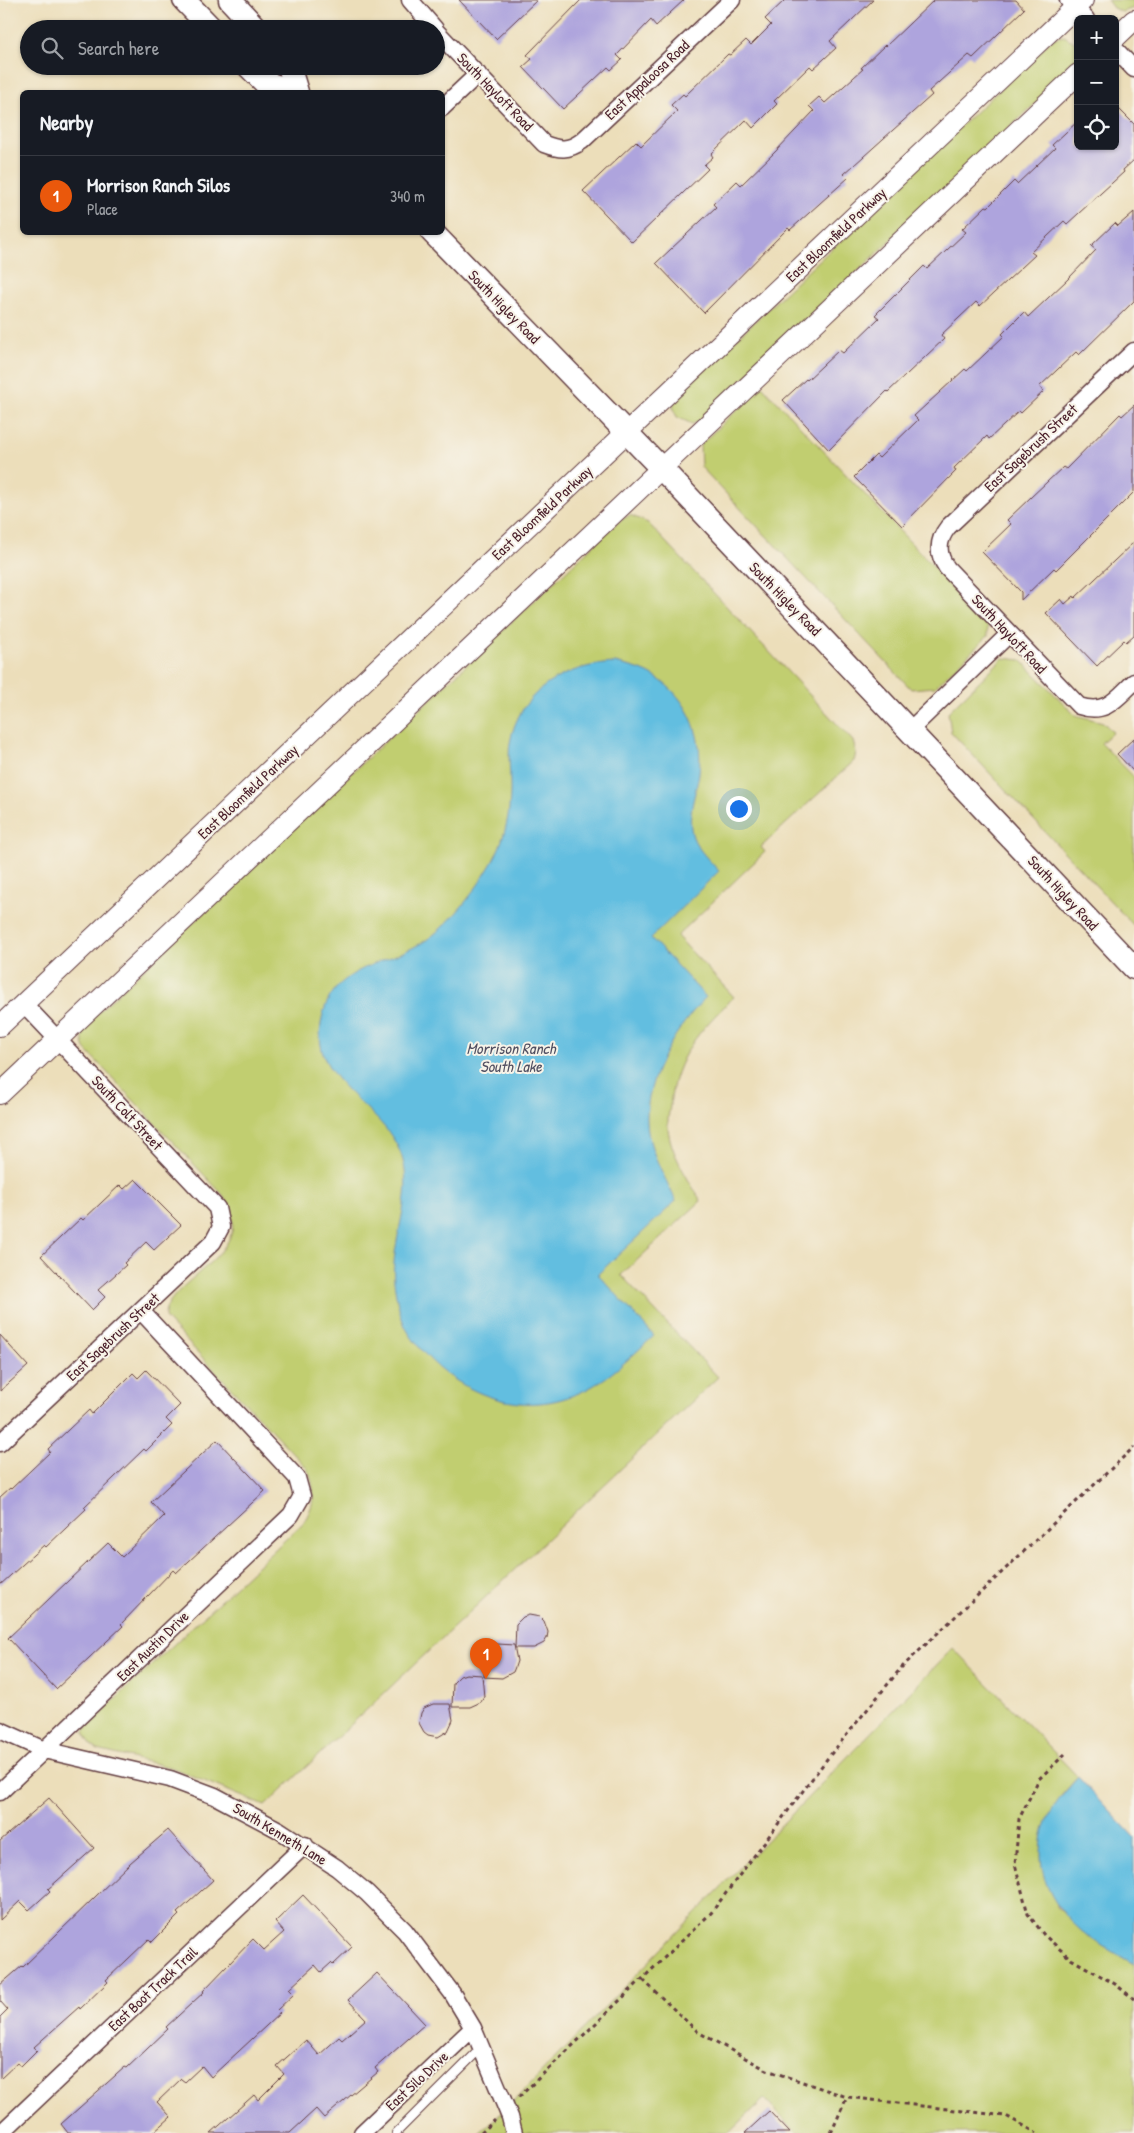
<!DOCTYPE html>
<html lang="en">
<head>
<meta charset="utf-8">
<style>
  :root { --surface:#171b24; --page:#242831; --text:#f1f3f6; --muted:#9ea1a6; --line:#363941; --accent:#ea580c }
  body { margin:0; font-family:"Patrick Hand",sans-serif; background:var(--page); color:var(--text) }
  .controls { position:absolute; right:15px; top:15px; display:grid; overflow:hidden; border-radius:8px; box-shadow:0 1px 4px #0004 }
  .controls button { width:45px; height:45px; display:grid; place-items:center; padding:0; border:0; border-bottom:1px solid var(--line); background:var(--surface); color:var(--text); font:25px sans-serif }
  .you { position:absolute; left:738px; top:808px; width:18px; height:18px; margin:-12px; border:4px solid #fff; border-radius:50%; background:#1a73e8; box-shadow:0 0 0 8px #1a73e833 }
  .badge { display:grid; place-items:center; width:32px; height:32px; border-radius:50%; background:var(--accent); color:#fff; font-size:16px; font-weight:700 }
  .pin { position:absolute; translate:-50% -41px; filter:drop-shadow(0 1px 2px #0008) }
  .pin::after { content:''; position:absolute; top:26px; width:18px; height:15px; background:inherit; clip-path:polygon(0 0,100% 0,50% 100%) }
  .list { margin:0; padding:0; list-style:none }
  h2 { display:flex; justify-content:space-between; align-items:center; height:65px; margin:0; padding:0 20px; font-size:21px }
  h2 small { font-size:16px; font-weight:400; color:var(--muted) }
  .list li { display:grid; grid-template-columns:32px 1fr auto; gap:15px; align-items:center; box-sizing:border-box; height:80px; padding:0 20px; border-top:1px solid var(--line) }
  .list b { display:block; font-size:19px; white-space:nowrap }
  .list p { margin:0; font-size:16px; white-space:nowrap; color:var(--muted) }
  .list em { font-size:16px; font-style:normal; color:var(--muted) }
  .icon { flex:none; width:28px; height:28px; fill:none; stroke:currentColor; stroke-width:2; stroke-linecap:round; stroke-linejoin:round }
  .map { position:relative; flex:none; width:1134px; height:2133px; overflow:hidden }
  .search { position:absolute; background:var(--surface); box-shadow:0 1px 4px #0004; left:20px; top:20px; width:425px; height:55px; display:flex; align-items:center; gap:12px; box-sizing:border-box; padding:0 18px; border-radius:28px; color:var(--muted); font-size:19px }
  .panel { position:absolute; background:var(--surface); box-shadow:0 1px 4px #0004; left:20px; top:90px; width:425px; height:145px; border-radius:8px }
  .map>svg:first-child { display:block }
</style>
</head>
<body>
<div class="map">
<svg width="1134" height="2133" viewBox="0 0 1134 2133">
  <rect width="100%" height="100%" fill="#f7f3e8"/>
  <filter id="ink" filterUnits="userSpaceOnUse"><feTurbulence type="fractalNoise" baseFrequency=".02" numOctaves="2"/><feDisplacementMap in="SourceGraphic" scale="10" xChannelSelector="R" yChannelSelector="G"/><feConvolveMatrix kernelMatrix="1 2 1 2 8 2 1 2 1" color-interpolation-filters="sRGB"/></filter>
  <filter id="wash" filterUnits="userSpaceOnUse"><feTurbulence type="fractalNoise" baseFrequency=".0096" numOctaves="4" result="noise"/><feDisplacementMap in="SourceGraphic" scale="20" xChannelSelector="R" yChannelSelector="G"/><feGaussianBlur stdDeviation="1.12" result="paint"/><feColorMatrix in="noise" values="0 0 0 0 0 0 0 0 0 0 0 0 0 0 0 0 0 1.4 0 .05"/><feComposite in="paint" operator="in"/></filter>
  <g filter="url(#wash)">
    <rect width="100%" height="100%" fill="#ecdeba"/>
    <path fill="#c1ce70" stroke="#86764e" d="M 1107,0 L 1134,0 L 1134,8 L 1122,12 L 1113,8 Z
      M 1064,36 L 1078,44 L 1078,63 L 701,420 L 692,424 L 677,417 L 673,409 L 675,397 L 1054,38 Z
      M 762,386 L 987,623 L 988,636 L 935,687 L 911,689 L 701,467 L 700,445 Z
      M 630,515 L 648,523 L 853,741 L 856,753 L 854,761 L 761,847 L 765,852 L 677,936 L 734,997 C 700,1030 675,1055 670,1106 C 669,1113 667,1121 668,1128 C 670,1152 689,1181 701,1201 L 621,1275 L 718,1377 L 265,1806 L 173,1768 L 98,1750 L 91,1745 L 84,1732 L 88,1725 L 303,1523 C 316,1503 316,1490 307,1468 L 165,1318 C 162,1288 233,1261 233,1224 C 233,1213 227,1204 223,1195 L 85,1049 C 81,1037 82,1031 89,1021 L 618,522 Z
      M 1003,658 L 1021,660 L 1075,715 L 1103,722 L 1113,732 L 1101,743 L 1134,777 L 1134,926 L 951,732 L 948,712 Z
      M 953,1648 L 1078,1777 L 1061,1796 L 1057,1907 L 1090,1938 L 1134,1964 L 1134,2133 L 797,2133 L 764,2099 L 729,2133 L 479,2133 L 506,2109 Z"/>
    <path fill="#62bee0" stroke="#566e86" d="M 615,663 C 627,666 638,668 648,673 C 686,692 704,733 699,773 C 696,795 686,815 693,837 C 698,850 710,861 719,871 L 651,938 L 706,997 C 673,1031 636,1091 650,1141 C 656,1163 667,1181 676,1201 L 598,1274 L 654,1336 C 629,1358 604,1385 571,1396 C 515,1417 454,1391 418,1346 C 412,1338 406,1330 403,1321 C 398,1309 396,1295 394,1282 C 390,1240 415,1197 402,1157 C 385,1105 311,1085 321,1024 C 330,961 391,967 432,936 C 455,918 475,891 490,866 C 505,841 511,812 510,783 C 510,769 508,756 510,743 C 519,690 566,665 615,663 Z
      M 1078,1777 L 1134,1837 L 1134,1964 C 1114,1952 1092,1942 1076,1926 C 1043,1896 1031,1856 1050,1814 C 1057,1800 1068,1789 1078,1777 Z"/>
    <g id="blocks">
      <path fill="#aea4dd" d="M 459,0 L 537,0 L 496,39 Z
        M 581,0 L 684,0 L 656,26 L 651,20 L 617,55 L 622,60 L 611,70 L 608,67 L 563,109 L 523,67 L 532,59 L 527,55 Z
        M 785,0 L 873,0 L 830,41 L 836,48 L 813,69 L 810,66 L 774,101 L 777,104 L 753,128 L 746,120 L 711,154 L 713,157 L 704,165 L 708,169 L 632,242 L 583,191 L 636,141 L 641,146 L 677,111 L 671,105 L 683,94 L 685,96 L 728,54 L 730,55 L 746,40 L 751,45 L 771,25 L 765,19 Z
        M 934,0 L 1016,0 L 1024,9 L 973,58 L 969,55 L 929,91 L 932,95 L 844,174 L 848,178 L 790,230 L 788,228 L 704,313 L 656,263 L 716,207 L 713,204 L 737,181 L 741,185 L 775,152 L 814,111 L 809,106 L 819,97 L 825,103 L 863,69 L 861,68 L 885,45 L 886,46 Z
        M 1115,105 L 1134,124 L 1134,160 L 1123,170 L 1124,172 L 1067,224 L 1064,221 L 1031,252 L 1035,255 L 980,306 L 976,302 L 941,335 L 944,339 L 888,392 L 887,391 L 829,450 L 783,400 L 806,379 L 807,380 L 839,350 L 843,353 L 879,318 L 875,315 L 924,266 L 927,269 L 966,232 L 962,229 L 986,206 L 988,207 L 1014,181 L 1017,184 L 1055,148 L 1052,145 L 1078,121 L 1078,146 L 1115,146 Z
        M 1134,212 L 1134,301 L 1079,355 L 1076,352 L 1039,387 L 1044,391 L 1021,413 L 1019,411 L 989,439 L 987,436 L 954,468 L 956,471 L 902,526 L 854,477 L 876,455 L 879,458 L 918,420 L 914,416 L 965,369 L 967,371 L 1004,336 L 1002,334 L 1024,312 L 1028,317 L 1068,279 L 1096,250 L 1091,246 L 1115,223 L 1118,226 Z
        M 1134,405 L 1134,492 L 1056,570 L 1054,568 L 1021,600 L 1021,592 L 982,552 L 1011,524 L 1007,520 L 1031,497 L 1063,467 L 1066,469 L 1120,414 L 1122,416 Z
        M 1134,542 L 1134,635 L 1126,642 L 1124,640 L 1097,666 L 1046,613 L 1061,599 L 1065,604 L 1074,596 L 1075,598 Z
        M 1134,738 L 1134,772 L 1117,754 Z
        M 135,1179 L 181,1225 L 154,1250 L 146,1242 L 124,1263 L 126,1265 L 98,1290 L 105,1297 L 92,1310 L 41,1256 L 81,1218 L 83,1220 L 120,1185 L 124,1189 Z
        M 0,1335 L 28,1366 L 0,1391 Z
        M 146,1370 L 180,1405 L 166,1419 L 172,1425 L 146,1451 L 144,1449 L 84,1507 L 86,1509 L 46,1547 L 44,1545 L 0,1585 L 0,1497 L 10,1488 L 11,1489 L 50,1452 L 48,1449 L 89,1410 L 92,1414 L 133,1373 L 138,1378 Z
        M 217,1440 L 265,1491 L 176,1573 L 173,1570 L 121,1624 L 123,1626 L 56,1689 L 8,1638 L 108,1543 L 122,1557 L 164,1516 L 151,1502 Z
        M 529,1615 L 540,1617 L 544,1621 L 548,1632 L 547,1638 L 544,1643 L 534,1648 L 515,1648 L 516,1624 L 523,1617 Z
        M 498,1644 L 514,1645 L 517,1661 L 515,1667 L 513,1672 L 502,1678 L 484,1677 L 485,1654 L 492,1646 Z
        M 466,1674 L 482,1675 L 484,1697 L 481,1702 L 470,1707 L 452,1707 L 453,1683 L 460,1676 Z
        M 433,1704 L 450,1704 L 453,1720 L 448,1731 L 438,1737 L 428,1735 L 424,1732 L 419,1723 L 421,1713 L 424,1708 Z
        M 49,1798 L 94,1848 L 48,1889 L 50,1891 L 29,1910 L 20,1901 L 0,1920 L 0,1841 Z
        M 168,1830 L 213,1880 L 177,1913 L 179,1915 L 152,1942 L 149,1939 L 106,1980 L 108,1982 L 80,2009 L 79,2007 L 34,2047 L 37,2050 L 21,2066 L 17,2063 L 0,2079 L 0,2018 L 8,2010 L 0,2001 L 0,1985 L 22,1966 L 23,1967 L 130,1863 Z
        M 303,1895 L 352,1947 L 333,1965 L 331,1963 L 321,1972 L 315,1965 L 289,1989 L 294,1994 L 277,2010 L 280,2013 L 211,2077 L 202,2066 L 185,2082 L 181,2079 L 157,2102 L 171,2117 L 153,2133 L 68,2133 L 61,2124 L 125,2067 L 127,2068 L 168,2029 L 166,2027 L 204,1992 L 203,1991 L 253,1939 L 264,1950 L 284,1932 L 275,1922 Z
        M 377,1973 L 425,2024 L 375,2068 L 378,2072 L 324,2118 L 316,2109 L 290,2133 L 211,2133 L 254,2095 L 258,2100 L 284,2074 L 277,2066 L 306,2040 L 319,2055 L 339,2037 L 342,2040 L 366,2019 L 348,2000 Z
        M 769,2111 L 790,2133 L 745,2133 Z"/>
    </g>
  </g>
  <g filter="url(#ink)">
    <use href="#blocks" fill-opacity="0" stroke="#623c40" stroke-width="1"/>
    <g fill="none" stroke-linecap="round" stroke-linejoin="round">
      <defs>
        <path id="service" d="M 396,2133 L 480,2049"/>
        <path id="minor" d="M 410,0 L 435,29
          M 1068,0 L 1086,19
          M 436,31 L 544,144 C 560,150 568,151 582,141 L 732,0
          M 1115,49 L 1134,69
          M 442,108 L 478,74
          M 1134,351 L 948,527 C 937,541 937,554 947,568 L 1079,706 C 1106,715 1116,699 1134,682
          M 910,730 L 1009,634
          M 0,1443 L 213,1242 L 221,1227 L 217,1208 L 24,1004
          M 0,1730 L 44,1750 L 170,1779 L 215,1796 L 279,1830 L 337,1868 L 367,1893 L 405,1931 L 452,1993 L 473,2028 L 510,2117 L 514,2133
          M 0,1792 L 291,1515 L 302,1496 L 297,1478 L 141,1311
          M 1,2133 L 305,1845
          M 362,2133 L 473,2028"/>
        <path id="tertiary" d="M 1115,38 L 1134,20
          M 0,1026 L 1083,0
          M 0,1094 L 1078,74"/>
        <path id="secondary" d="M 184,0 L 212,29
          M 230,0 L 257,29
          M 248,66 L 264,82 L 296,92
          M 289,66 L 297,92
          M 432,232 L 661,468 L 1134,968"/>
      </defs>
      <use href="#service" stroke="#623c40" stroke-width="10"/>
      <use href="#minor" stroke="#623c40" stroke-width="19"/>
      <use href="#tertiary" stroke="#623c40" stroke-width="22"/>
      <use href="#secondary" stroke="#623c40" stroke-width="25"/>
      <path stroke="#623c40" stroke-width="3" stroke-dasharray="4 4" stroke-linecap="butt" d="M 1065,1754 L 1039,1779 L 1019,1819 L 1015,1864 L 1028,1914 L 1044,1935 L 1071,1959 L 1115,1984 L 1134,1999
        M 643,1980 L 698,2032 L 767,2070 L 847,2097 L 1006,2116 L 1037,2133
        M 519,2097 L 711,1913 L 827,1759 L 901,1668 L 1134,1447
        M 481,2133 L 495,2120
        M 831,2133 L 847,2097"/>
      <use href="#service" stroke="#fff" stroke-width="8"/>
      <use href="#minor" stroke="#fff" stroke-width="16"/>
      <use href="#tertiary" stroke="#fff" stroke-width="20"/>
      <use href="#secondary" stroke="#fff" stroke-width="22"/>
    </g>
  </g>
  <g text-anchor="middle" stroke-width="4" stroke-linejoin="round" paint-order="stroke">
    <g font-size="15" fill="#4a1f2b" stroke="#f7f3e8">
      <text transform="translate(647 80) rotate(-43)" y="5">East Appaloosa Road</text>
      <text transform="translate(495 92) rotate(46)" y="5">South Hayloft Road</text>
      <text transform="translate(836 235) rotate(-43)" y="5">East Bloomfield Parkway</text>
      <text transform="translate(504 307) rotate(46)" y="5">South Higley Road</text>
      <text transform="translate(1031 448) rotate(-43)" y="5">East Sagebrush Street</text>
      <text transform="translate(542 513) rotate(-43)" y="5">East Bloomfield Parkway</text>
      <text transform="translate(785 599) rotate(46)" y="5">South Higley Road</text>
      <text transform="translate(1009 634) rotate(47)" y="5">South Hayloft Road</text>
      <text transform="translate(248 792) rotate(-43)" y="5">East Bloomfield Parkway</text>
      <text transform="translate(1063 893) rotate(47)" y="5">South Higley Road</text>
      <text transform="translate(127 1113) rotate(47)" y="5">South Colt Street</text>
      <text transform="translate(113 1337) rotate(-43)" y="5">East Sagebrush Street</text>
      <text transform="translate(153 1646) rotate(-44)" y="5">East Austin Drive</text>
      <text transform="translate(280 1834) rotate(31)" y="5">South Kenneth Lane</text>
      <text transform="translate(153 1989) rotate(-43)" y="5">East Boot Track Trail</text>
      <text transform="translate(417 2081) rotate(-43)" y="5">East Silo Drive</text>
    </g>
    <g font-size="16" font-style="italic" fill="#514f61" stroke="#f7f3e8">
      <text x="511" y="1054">Morrison Ranch<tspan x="511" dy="18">South Lake</tspan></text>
    </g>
  </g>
</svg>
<div class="controls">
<button>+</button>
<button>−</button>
<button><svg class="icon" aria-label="locate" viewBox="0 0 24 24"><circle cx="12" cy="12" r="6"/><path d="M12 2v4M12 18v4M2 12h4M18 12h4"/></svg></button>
</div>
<div class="you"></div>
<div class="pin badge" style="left:486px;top:1679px">1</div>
<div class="search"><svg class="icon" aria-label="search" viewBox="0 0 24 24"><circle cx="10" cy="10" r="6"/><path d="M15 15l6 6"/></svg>Search here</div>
<section class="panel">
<h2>Nearby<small></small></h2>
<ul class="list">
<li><span class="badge">1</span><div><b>Morrison Ranch Silos</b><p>Place</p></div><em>340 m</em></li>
</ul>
</section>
</div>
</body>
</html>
